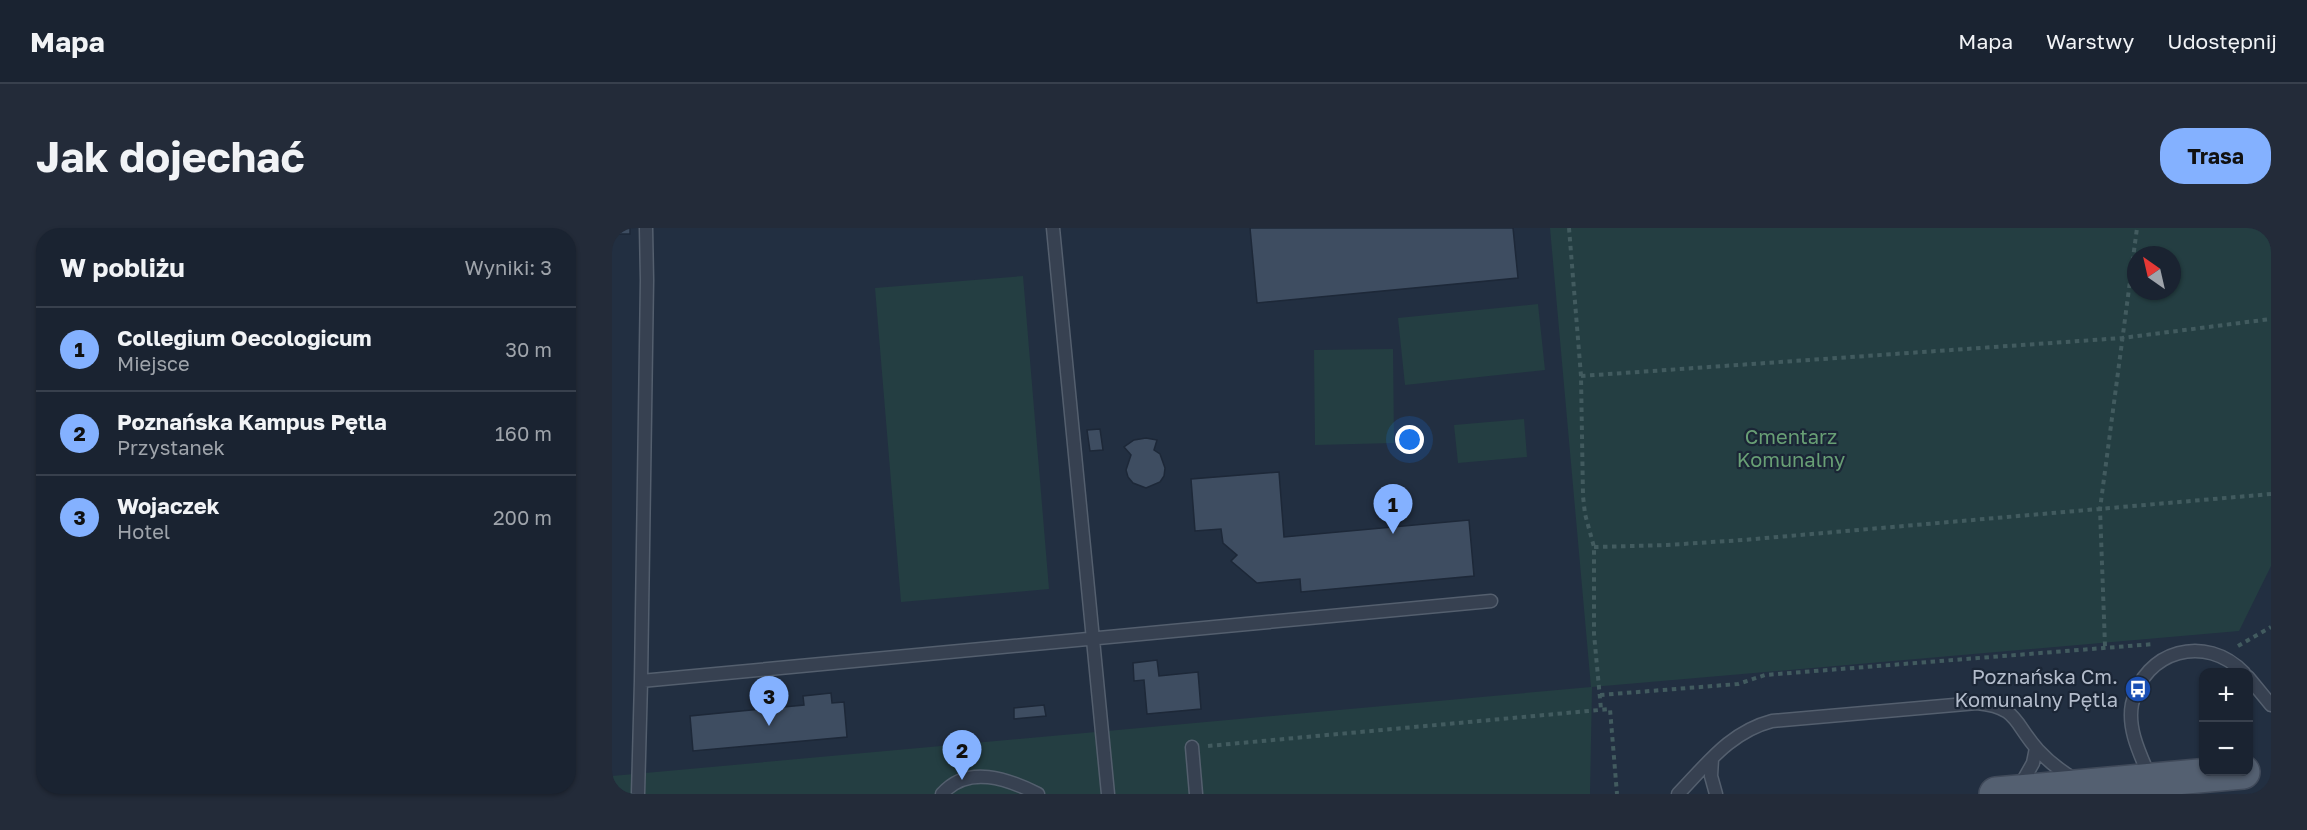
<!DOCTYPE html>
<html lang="pl">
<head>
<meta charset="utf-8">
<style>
  :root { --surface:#1a2331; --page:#232b39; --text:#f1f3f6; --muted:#9fa4ab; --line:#38404d; --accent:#84b1ff }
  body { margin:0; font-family:"Golos Text",sans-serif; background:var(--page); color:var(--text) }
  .controls { position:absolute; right:18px; bottom:18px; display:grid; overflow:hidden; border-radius:12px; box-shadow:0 2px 4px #0004 }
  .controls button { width:54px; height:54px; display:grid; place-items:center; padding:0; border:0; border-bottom:2px solid var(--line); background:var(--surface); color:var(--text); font:30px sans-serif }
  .compass { position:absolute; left:1515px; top:18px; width:54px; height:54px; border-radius:50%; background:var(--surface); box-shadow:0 2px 4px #0004; rotate:326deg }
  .you { position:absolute; left:798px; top:212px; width:21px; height:21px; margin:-15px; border:4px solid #fff; border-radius:50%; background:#1a73e8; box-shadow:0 0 0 9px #1a73e833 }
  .badge { display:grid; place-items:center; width:39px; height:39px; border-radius:50%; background:var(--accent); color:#111; font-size:20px; font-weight:700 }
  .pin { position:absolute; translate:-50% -50px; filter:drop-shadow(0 2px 3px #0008) }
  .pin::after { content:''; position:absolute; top:32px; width:21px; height:18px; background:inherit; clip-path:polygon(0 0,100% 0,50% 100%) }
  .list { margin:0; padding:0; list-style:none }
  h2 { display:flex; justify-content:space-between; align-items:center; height:78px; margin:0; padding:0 24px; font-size:26px }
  h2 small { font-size:20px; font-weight:400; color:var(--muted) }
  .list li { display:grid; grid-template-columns:39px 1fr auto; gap:18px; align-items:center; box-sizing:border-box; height:84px; padding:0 24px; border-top:2px solid var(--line) }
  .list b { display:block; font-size:22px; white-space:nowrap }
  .list p { margin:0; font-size:20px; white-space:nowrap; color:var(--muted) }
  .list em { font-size:20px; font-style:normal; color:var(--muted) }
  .map { position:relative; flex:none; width:1659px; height:566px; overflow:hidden; border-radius:24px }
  header { display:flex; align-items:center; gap:36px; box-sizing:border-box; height:84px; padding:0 30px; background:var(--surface); border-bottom:2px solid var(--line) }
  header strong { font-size:28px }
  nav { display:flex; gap:33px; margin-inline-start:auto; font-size:21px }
  .intro { display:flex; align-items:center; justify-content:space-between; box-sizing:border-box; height:144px; padding:0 36px }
  h1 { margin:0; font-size:42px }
  .button { padding:15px 27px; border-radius:24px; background:var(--accent); color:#111; font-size:21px; font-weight:700 }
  main { display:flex; gap:36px; padding:0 36px }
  aside { flex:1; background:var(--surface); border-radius:24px; box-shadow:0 2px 4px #0004 }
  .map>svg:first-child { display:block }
</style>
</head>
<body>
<header>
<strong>Mapa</strong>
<nav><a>Mapa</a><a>Warstwy</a><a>Udostępnij</a></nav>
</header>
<div class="intro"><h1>Jak dojechać</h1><a class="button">Trasa</a></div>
<main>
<aside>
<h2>W pobliżu<small>Wyniki: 3</small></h2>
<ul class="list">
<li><span class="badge">1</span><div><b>Collegium Oecologicum</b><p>Miejsce</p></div><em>30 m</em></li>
<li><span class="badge">2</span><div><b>Poznańska Kampus Pętla</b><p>Przystanek</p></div><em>160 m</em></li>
<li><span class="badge">3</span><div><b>Wojaczek</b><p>Hotel</p></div><em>200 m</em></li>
</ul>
</aside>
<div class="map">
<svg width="1659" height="566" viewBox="0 0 1659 566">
  <rect width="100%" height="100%" fill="#222f41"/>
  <path fill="#243e42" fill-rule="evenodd" d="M 938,0 L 1659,0 L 1659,338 L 1627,403 L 980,459 L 978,566 L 0,566 L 0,548 L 979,459 ZM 1524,27 L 1560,27 L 1560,63 L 1524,63 Z
    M 411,48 L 437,361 L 289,374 L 263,60 Z
    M 926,76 L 933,142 L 793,157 L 786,90 Z
    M 781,121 L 782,215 L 703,217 L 702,122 Z
    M 912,191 L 915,229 L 846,235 L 842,197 Z"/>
  <path fill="#3e4d61" stroke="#1d2838" stroke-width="1.5" d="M 0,0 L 18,0 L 18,6 L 0,6 Z
    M 638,0 L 901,0 L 906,50 L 645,75 Z
    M 488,201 L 491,222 L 478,223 L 475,202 Z
    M 534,210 L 545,212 L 542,222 L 548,226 L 553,240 L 552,248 L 548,254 L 534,260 L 521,255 L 516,249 L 514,242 L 519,227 L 512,219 L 522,212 Z
    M 667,244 L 672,309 L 857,292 L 862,348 L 689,364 L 688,351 L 645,355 L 619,333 L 625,327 L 611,315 L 609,301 L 583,303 L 579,251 Z
    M 545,432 L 547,448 L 586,444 L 589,481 L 535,486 L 532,452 L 522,453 L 521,435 Z
    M 219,465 L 220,475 L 232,474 L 235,509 L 81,523 L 78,488 L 192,477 L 191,468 Z
    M 432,477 L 434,488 L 402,491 L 402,480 Z"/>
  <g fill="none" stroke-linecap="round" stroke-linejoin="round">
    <defs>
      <path id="service" d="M 34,0 L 35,52 L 29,453 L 879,373
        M 441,0 L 496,566
        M 1636,449 L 1659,477
        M 580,519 L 584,566
        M 1100,531 L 1099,548 L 1104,566
        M 1539,552 C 1529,528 1515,502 1520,476 C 1532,422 1594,405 1632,445
        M 1408,558 L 1421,535 L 1424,520
        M 26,566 L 29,453
        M 330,566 C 356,536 396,551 426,566
        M 1066,566 C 1095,536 1118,504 1160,493 L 1365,475 C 1407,479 1402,496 1426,522 C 1437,534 1450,544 1464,552"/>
      <path id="primary" d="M 1384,566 L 1631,544"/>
    </defs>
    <use href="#service" stroke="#545f6e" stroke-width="15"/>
    <use href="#primary" stroke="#404a5a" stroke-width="36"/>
    <path stroke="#425b5f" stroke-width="4" stroke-dasharray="4.5 4.5" stroke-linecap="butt" d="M 957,0 L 969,148 L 971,268 L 973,286 L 982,319 L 982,406 L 989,481
      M 969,148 L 1510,110 L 1659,91
      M 982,319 L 1055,317 L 1131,312 L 1659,266
      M 1493,418 L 1488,281 L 1525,0
      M 1626,418 L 1659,399
      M 988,467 L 1126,456 L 1153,447 L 1542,416
      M 596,518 L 998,481 L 1005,566"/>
    <use href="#service" stroke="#374151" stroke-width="12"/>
    <use href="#primary" stroke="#546071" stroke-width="33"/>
  </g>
  <defs>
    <symbol id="bus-disc" viewBox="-11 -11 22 22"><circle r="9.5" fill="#1a4fb4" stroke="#1b2636"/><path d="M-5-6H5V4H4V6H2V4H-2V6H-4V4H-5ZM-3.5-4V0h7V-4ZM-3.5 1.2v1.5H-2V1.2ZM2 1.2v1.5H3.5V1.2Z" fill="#fff"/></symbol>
  </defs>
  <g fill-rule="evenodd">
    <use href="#bus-disc" x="1511" y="446" width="30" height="30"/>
  </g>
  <g text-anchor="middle" stroke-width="4.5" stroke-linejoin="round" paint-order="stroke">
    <g font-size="20" fill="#689f75" stroke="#1b2636">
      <text x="1179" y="216">Cmentarz<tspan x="1179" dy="23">Komunalny</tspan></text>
    </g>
    <g font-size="20" fill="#b3bccb" stroke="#1b2636" text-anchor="end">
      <text x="1506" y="456">Poznańska Cm.<tspan x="1506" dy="23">Komunalny Pętla</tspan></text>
    </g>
  </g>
</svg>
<div class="controls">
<button>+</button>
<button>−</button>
</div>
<svg class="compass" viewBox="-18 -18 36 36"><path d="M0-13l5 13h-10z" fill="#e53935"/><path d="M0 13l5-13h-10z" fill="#9fa4ab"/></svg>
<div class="you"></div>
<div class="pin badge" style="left:781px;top:306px">1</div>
<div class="pin badge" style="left:350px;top:552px">2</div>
<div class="pin badge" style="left:157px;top:498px">3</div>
</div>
</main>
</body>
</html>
